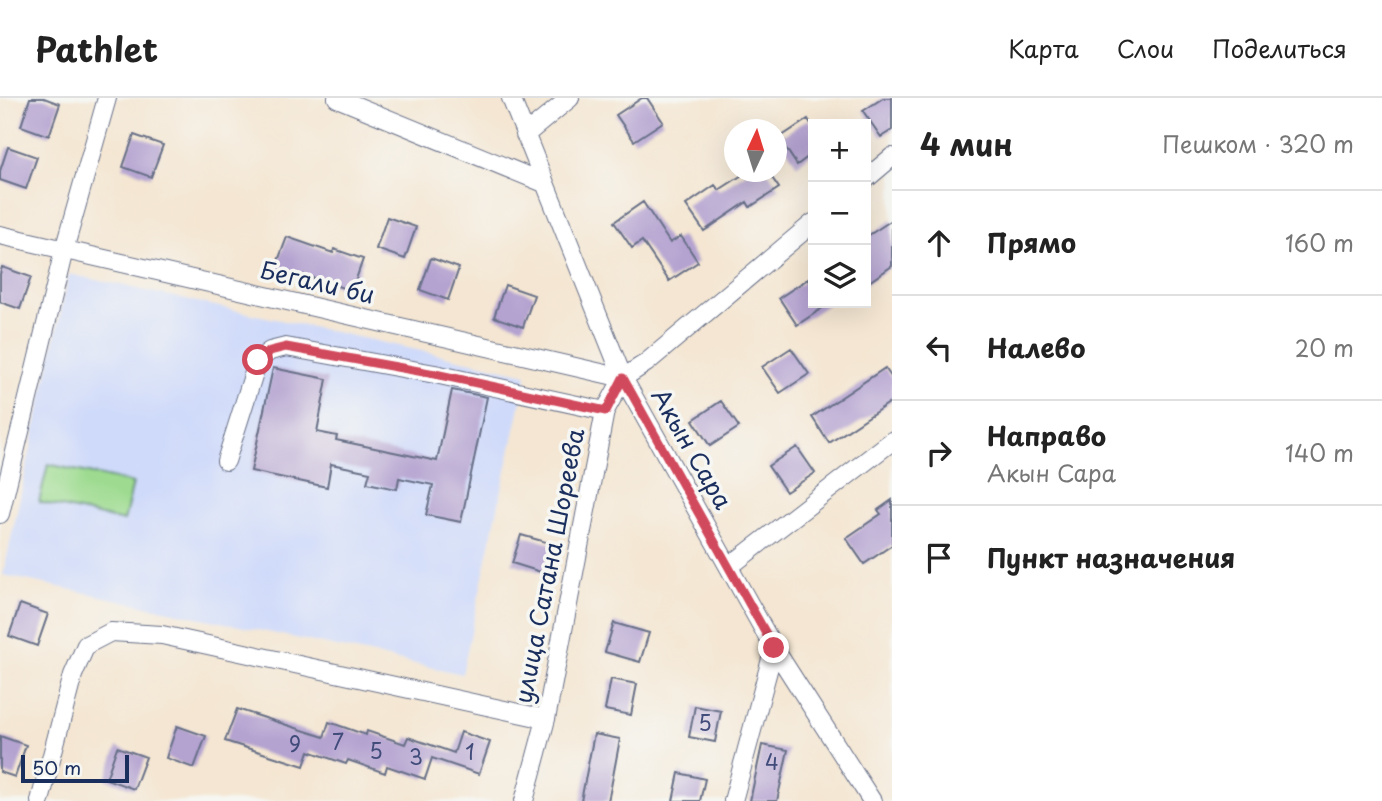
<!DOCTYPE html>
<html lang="ru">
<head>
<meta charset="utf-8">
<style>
  :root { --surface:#fff; --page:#f2f2f2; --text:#222; --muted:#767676; --line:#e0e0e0 }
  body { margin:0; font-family:"Playpen Sans",sans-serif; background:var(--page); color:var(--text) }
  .controls { position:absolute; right:21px; top:21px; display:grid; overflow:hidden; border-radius:0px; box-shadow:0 7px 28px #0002 }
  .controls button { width:63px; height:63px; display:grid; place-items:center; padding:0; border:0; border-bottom:2px solid var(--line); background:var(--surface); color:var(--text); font:35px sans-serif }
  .compass { position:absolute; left:724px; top:21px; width:63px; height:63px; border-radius:50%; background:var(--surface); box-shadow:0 7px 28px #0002; rotate:4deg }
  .scale { position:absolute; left:21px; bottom:18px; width:108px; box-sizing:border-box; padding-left:7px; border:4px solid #1b2f5e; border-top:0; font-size:19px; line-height:24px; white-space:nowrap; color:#1b2f5e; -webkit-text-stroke:5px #f6f6f2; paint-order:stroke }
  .stop { position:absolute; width:21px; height:21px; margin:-16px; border:5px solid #d1495b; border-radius:50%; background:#fff }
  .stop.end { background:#d1495b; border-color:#fff; box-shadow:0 2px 7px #0008 }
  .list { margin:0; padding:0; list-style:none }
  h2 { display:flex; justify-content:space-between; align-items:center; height:91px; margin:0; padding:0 28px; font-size:30px }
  h2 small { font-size:23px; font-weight:400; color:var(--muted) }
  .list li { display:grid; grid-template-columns:46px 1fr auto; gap:21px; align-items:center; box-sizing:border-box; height:105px; padding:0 28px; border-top:2px solid var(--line) }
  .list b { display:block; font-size:26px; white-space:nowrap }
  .list p { margin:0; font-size:23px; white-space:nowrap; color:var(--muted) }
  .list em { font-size:23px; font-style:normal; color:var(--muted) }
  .icon { flex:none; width:38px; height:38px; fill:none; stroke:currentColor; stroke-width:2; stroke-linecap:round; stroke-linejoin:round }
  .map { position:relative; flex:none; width:892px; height:703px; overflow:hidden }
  header { display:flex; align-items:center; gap:42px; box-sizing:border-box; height:98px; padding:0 35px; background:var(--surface); border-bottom:2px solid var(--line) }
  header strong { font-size:33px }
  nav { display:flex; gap:38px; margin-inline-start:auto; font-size:24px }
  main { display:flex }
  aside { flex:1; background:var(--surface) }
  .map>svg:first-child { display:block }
</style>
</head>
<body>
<header>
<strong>Pathlet</strong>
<nav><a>Карта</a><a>Слои</a><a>Поделиться</a></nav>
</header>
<main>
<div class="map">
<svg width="892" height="703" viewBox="0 0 892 703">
  <rect width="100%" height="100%" fill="#f6f6f2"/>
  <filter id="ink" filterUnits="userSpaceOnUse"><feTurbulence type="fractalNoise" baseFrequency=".0143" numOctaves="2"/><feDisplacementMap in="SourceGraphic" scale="14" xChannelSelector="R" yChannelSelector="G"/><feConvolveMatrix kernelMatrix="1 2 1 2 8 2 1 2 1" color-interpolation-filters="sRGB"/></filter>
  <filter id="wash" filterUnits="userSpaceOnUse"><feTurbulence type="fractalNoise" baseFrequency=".00686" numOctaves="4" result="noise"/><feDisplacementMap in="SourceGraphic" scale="28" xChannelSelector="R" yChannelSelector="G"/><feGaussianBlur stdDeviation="1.57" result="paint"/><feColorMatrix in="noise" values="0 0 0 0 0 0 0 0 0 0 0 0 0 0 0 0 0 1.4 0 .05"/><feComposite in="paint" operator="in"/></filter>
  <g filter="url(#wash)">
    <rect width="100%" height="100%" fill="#f4e6d2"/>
    <path fill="#cfdafa" d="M 69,176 L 527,276 L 462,576 L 3,477 Z"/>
    <path fill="#9edb90" stroke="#5c8577" stroke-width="2" d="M 48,366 L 133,385 L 124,423 L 39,404 Z"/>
    <g id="blocks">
      <path fill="#b4a2d0" d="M 30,0 L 44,0 L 60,6 L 49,38 L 21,28 Z
        M 642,0 L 647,0 L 663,24 L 634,43 L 616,17 Z
        M 883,0 L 892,0 L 892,32 L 881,39 L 863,13 Z
        M 808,21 L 813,29 L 813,55 L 797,67 L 779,40 Z
        M 134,37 L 163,47 L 151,79 L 123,69 Z
        M 8,49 L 37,59 L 26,91 L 0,82 L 0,73 Z
        M 747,74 L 768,74 L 779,90 L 750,109 L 747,104 L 704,133 L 686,107 L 715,87 L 719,92 Z
        M 643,104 L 670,145 L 681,138 L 698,164 L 669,183 L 642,143 L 632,150 L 614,124 Z
        M 387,119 L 416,129 L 405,161 L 376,151 Z
        M 892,122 L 892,168 L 866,186 L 866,139 Z
        M 287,139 L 333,155 L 334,151 L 363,161 L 352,193 L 305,177 L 304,181 L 275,171 Z
        M 431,160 L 459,170 L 448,202 L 420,192 Z
        M 2,169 L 31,179 L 20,211 L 0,204 L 0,176 Z
        M 808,181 L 813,189 L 813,205 L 830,205 L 797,227 L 779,200 Z
        M 505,187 L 534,197 L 523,229 L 494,219 Z
        M 791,250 L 809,276 L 780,295 L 762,269 Z
        M 273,270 L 327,281 L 317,334 L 337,338 L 336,342 L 437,363 L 452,292 L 487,299 L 461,424 L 426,417 L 433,387 L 399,380 L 397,391 L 367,385 L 370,374 L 331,366 L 327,389 L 251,373 Z
        M 885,270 L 892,280 L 892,303 L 829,345 L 812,319 Z
        M 721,303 L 739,329 L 710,348 L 693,322 Z
        M 797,349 L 815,375 L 786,394 L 768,368 Z
        M 892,402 L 892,447 L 864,466 L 846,440 L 881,416 L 878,412 Z
        M 521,437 L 556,447 L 547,476 L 512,465 Z
        M 20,506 L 48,516 L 37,548 L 9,538 Z
        M 614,525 L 649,535 L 640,564 L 605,554 Z
        M 611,581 L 637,586 L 631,617 L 605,612 Z
        M 695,608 L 721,613 L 715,644 L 689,639 Z
        M 237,611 L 324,639 L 329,624 L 366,637 L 367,633 L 405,646 L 408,639 L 454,655 L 461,634 L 490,644 L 479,676 L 432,660 L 425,681 L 387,668 L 385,675 L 348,662 L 346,666 L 309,653 L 304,668 L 225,643 Z
        M 177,628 L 206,638 L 194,670 L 166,660 Z
        M 594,636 L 620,641 L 611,689 L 608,703 L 581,703 Z
        M 0,638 L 26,647 L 15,679 L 0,674 Z
        M 762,647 L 788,652 L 777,703 L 750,703 Z
        M 117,649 L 146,659 L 134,691 L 106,681 Z
        M 679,675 L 705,681 L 700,703 L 673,703 Z"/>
    </g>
  </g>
  <g filter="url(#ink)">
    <use href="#blocks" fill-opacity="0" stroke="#676f87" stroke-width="2"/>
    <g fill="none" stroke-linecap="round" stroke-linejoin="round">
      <defs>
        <path id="minor" d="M 337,0 L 544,85
          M 511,0 L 623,280 L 774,550 L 872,703
          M 525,37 L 570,0
          M 866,81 L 892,59
          M 0,137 L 623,280
          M 226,363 L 258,262 L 270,253 L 286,249 L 435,276 L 605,313
          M 0,416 L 64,152 L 107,0
          M 730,468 L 892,343
          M 40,703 L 73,577 L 86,547 L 111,534 L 162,537 L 546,621
          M 524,703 L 546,621 L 605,313 L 623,280 L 646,265 L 813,125
          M 733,703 L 774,550"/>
      </defs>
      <use href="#minor" stroke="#676f87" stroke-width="20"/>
      <use href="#minor" stroke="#fff" stroke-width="18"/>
    </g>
  </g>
  <g fill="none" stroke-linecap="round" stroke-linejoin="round" filter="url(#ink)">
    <path stroke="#d1495b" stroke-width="9" d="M 258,262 L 270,253 L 286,249 L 435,276 L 606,313 L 623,280 L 774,550"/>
  </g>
  <g text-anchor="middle" stroke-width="7" stroke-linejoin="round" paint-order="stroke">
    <g font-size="21" fill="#414c7a">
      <text x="705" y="633">5</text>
      <text x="338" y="652">7</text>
      <text x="295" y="654">9</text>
      <text x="376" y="661">5</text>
      <text x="470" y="662">1</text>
      <text x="416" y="667">3</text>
      <text x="772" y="672">4</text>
    </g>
    <g font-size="24" fill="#1b2f5e" stroke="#f6f6f2">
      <text transform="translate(317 185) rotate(13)" y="8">Бегали би</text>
      <text transform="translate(691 351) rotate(60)" y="8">Акын Сара</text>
      <text transform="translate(550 468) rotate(-79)" y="8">улица Сатана Шореева</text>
    </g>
  </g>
</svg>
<div class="controls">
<button>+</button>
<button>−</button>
<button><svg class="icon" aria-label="layers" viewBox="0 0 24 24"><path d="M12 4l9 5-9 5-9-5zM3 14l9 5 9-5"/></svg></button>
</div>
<svg class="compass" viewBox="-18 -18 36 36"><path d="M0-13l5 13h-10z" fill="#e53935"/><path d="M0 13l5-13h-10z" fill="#767676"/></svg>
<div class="scale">50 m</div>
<div class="stop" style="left:258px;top:262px"></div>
<div class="stop end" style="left:774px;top:550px"></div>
</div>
<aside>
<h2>4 мин<small>Пешком · 320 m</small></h2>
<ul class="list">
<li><svg class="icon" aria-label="ahead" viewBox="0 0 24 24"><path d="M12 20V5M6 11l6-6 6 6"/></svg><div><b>Прямо</b></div><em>160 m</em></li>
<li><svg class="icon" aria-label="left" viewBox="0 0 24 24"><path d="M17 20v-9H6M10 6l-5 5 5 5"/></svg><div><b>Налево</b></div><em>20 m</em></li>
<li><svg class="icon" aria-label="right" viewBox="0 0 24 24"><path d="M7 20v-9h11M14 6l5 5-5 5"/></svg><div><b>Направо</b><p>Акын Сара</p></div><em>140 m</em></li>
<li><svg class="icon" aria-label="arrive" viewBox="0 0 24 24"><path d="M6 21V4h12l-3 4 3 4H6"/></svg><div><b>Пункт назначения</b></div></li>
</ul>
</aside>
</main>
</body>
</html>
